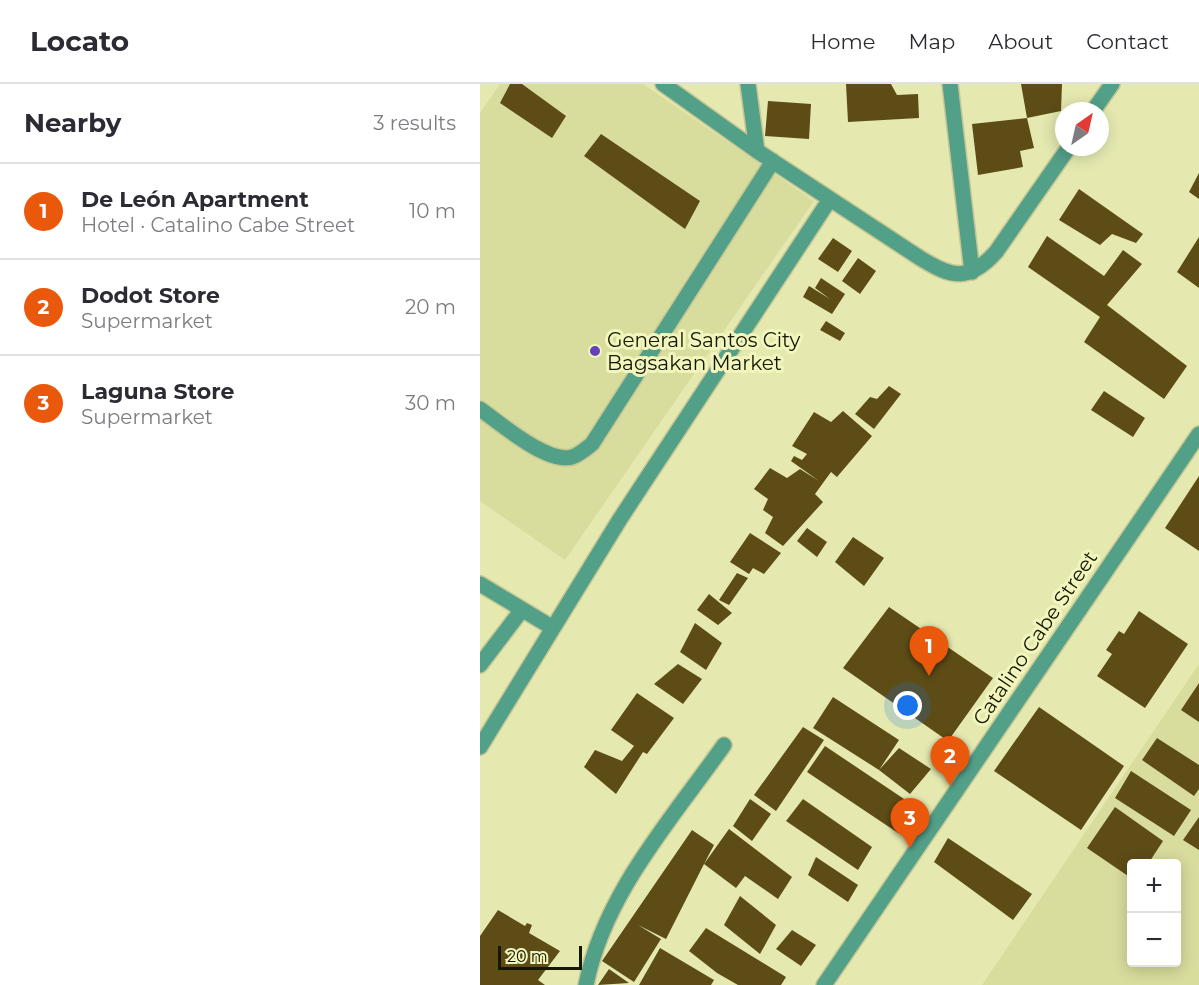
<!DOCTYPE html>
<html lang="en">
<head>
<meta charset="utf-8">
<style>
  :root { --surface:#fff; --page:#f7f7f7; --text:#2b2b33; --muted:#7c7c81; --line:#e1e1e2; --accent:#ea580c }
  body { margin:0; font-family:Montserrat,sans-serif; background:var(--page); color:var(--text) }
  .controls { position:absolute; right:18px; bottom:18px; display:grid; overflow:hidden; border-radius:6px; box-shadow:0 3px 15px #0003 }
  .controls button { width:54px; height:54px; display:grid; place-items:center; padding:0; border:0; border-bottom:2px solid var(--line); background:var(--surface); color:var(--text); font:30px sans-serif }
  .compass { position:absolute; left:575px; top:18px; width:54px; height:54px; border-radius:50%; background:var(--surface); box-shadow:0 3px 15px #0003; rotate:34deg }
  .scale { position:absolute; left:18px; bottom:15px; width:84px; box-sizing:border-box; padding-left:6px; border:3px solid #161703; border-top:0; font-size:16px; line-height:21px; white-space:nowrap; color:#161703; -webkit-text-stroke:4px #f2f6bd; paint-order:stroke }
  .you { position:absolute; left:428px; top:622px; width:21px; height:21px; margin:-15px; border:4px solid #fff; border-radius:50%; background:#1a73e8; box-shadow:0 0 0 9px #1a73e833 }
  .badge { display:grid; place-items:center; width:39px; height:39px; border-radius:50%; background:var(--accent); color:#fff; font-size:20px; font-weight:700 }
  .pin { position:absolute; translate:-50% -50px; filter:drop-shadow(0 2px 3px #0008) }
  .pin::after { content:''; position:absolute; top:32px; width:21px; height:18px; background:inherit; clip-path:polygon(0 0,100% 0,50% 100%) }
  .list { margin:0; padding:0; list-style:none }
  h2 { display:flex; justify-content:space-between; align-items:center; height:78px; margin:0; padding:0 24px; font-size:26px }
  h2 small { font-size:20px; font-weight:400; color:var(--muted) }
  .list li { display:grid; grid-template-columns:39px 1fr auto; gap:18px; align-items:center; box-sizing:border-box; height:96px; padding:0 24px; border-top:2px solid var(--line) }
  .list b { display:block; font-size:22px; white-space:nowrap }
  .list p { margin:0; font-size:20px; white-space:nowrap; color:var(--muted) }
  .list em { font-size:20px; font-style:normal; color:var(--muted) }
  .map { position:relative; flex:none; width:719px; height:901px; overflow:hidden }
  header { display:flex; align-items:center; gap:36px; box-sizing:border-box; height:84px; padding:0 30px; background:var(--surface); border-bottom:2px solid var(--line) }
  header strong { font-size:28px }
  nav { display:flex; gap:33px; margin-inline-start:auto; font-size:21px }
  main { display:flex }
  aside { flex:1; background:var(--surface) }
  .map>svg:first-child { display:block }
</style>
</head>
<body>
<header>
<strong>Locato</strong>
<nav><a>Home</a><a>Map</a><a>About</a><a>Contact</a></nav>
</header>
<main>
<aside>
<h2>Nearby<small>3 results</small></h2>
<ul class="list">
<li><span class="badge">1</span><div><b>De León Apartment</b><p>Hotel · Catalino Cabe Street</p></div><em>10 m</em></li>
<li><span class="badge">2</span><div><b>Dodot Store</b><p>Supermarket</p></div><em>20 m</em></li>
<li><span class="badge">3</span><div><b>Laguna Store</b><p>Supermarket</p></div><em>30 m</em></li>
</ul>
</aside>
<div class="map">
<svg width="719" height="901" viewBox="0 0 719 901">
  <rect width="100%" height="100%" fill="#e5e9b0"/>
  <path fill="#d8dc9c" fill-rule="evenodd" d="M 20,0 L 163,0 L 334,117 L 85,476 L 0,417 L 0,29 Z
    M 719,580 L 719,901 L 502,901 ZM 652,780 L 696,780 L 696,878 L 652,878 Z"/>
  <path fill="#5d4c16" d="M 30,0 L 42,0 L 86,32 L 72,54 L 20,19 Z
    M 366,0 L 411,0 L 417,11 L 438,10 L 439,34 L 368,38 Z
    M 541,0 L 582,0 L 581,27 L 547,34 Z
    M 288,17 L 331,20 L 329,55 L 285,52 Z
    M 547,34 L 554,64 L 540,67 L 543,83 L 498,91 L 492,40 Z
    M 121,50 L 220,117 L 205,145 L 104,72 Z
    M 719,89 L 719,115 L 709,108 Z
    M 599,105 L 663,150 L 656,159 L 632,150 L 620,161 L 579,136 Z
    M 567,152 L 624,192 L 643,166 L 662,180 L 627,221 L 707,282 L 684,315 L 604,258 L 620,233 L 548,183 Z
    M 719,153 L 719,204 L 697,188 Z
    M 353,154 L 372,167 L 358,188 L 338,175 Z
    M 378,174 L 396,187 L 380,210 L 362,197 Z
    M 341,194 L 365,210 L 352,230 L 323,213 L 329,202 L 350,215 L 335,204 Z
    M 346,237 L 365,249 L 360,257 L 340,246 Z
    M 409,302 L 421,310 L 394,345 L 375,330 L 390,313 L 397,315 Z
    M 624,307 L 665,334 L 653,353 L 611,326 Z
    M 363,327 L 392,352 L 357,393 L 351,388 L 335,410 L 343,418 L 303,462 L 285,449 L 293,433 L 283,426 L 288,415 L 274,405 L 290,384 L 307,394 L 320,385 L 339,397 L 311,377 L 314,372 L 322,376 L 327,370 L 312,362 L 334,328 L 351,338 Z
    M 719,392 L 719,467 L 685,444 Z
    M 327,444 L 347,458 L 337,473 L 317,457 Z
    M 270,449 L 301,469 L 284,490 L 273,484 L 269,490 L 250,478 Z
    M 373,453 L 404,474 L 384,502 L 355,478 Z
    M 257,489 L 268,494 L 249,521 L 239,516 Z
    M 229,510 L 252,529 L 238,541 L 217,526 Z
    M 409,523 L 513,594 L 468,657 L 363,584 Z
    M 659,527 L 708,560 L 665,624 L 617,592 L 632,570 L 626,566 L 639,547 L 644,550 Z
    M 215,539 L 242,559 L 226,586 L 200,568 Z
    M 198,580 L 222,595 L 203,620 L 174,600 Z
    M 719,599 L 719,638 L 701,626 Z
    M 157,609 L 194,634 L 167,670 L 163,668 L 136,710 L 104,683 L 115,666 L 142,677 L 154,662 L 131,646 Z
    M 353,613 L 419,656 L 399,686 L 333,644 Z
    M 559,623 L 644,682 L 601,746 L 514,687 Z
    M 323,643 L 344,656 L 296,727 L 274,711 Z
    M 677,654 L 719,681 L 719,705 L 714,712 L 662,676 Z
    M 345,662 L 436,723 L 418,749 L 327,688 Z
    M 419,664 L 451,685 L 430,710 L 399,686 Z
    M 651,687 L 711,726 L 694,752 L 635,714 Z
    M 270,715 L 291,730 L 272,757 L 253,742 Z
    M 323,715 L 392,763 L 378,786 L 306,737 Z
    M 635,723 L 683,757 L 668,780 L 651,780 L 651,794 L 607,764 Z
    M 719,733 L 719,766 L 703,756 Z
    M 249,745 L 312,793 L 298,815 L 265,792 L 256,804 L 224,780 L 186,855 L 158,841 L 181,855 L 154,898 L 122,877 L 212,746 L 234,761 L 224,780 Z
    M 468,754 L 552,810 L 533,836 L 454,778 Z
    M 336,773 L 378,801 L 368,818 L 328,791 Z
    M 260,812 L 296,841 L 280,870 L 244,841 Z
    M 18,826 L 45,842 L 47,839 L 52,841 L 49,849 L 80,867 L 58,896 L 65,901 L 0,901 L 0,852 Z
    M 226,844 L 306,893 L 301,901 L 258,901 L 237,889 L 209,867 Z
    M 312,846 L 336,861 L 321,882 L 296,865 Z
    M 180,864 L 234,896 L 231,901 L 159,901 Z
    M 129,885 L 149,899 L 118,901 Z"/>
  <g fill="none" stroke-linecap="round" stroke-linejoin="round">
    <defs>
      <path id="minor" d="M 183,0 L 277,67 L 440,174 C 472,194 489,198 516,168 L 589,63
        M 268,0 L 277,67
        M 470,0 L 492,188
        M 613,27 L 632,0
        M 0,325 C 20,339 67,380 92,373 C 99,371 107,364 112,360 L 293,77
        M 0,500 L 73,544
        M 0,581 L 41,527
        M 0,663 L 140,435 L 350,115
        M 106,901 C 124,810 191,736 244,661
        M 344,901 L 719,350"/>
    </defs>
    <use href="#minor" stroke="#c4c794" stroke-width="18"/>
    <use href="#minor" stroke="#53a088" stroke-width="15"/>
  </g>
  <circle fill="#6442bb" stroke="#f2f6bd" stroke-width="2" cx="115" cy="267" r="6"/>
  <g text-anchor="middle" stroke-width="6" stroke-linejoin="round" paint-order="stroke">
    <g font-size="20" fill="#161703" stroke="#f2f6bd" text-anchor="start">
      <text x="127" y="263">General Santos City<tspan x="127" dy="23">Bagsakan Market</tspan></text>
    </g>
    <g font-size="20" fill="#161703" stroke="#f2f6bd">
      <text transform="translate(555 554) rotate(-56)" y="7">Catalino Cabe Street</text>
    </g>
  </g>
</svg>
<div class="controls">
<button>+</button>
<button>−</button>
</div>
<svg class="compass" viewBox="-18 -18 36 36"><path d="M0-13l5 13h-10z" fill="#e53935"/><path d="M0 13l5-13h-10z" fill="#7c7c81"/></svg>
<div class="scale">20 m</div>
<div class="you"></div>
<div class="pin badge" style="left:449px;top:592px">1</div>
<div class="pin badge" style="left:470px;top:702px">2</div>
<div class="pin badge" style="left:430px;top:764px">3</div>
</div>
</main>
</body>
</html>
